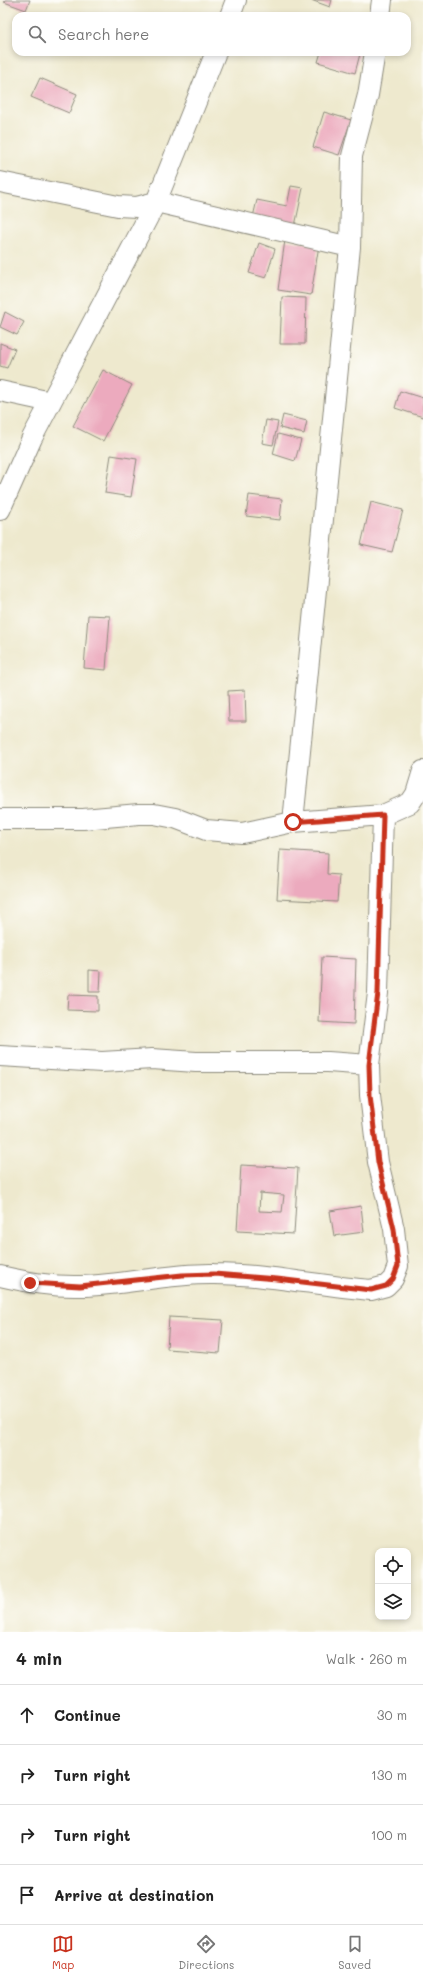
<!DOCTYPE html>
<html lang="en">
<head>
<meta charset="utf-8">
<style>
  :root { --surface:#fff; --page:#f6f6f6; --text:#222; --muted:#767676; --line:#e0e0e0; --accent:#c8321e }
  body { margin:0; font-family:Mali,sans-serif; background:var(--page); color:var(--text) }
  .controls { position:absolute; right:12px; bottom:12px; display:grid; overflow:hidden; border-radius:8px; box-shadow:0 2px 6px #0003 }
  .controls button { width:36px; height:36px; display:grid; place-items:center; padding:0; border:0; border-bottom:1px solid var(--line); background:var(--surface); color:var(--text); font:20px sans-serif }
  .stop { position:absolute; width:12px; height:12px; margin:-9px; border:3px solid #c8321e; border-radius:50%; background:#fff }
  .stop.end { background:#c8321e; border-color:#fff; box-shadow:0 1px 4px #0008 }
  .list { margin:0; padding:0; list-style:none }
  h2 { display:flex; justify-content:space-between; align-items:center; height:52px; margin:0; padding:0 16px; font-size:17px }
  h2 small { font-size:13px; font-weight:400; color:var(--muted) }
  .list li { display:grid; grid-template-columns:26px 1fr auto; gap:12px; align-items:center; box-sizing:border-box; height:60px; padding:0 16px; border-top:1px solid var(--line) }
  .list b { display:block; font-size:15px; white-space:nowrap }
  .list em { font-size:13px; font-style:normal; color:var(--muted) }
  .icon { flex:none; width:22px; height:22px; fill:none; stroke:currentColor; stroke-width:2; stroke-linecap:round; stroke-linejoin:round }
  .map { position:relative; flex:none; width:423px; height:1632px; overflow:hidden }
  .search { position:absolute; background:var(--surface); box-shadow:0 2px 6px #0003; left:12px; right:12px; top:12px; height:44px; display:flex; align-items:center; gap:10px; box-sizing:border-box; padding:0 14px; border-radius:12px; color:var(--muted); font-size:15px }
  .sheet { height:292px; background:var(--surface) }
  nav { display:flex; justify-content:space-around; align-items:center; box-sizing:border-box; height:56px; border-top:1px solid var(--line); background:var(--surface); font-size:11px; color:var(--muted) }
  nav a { display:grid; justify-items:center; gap:2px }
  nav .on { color:var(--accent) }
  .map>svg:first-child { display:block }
</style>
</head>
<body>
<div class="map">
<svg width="423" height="1632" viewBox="0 0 423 1632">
  <rect width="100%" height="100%" fill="#fdfcf7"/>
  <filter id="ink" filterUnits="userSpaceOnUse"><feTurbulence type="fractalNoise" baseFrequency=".025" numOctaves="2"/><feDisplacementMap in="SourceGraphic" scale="8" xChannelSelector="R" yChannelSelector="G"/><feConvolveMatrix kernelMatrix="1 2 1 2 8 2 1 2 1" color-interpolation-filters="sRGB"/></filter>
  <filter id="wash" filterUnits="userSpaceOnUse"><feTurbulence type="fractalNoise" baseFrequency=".012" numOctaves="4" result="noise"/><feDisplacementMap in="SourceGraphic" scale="16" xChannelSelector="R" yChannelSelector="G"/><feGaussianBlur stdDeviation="0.9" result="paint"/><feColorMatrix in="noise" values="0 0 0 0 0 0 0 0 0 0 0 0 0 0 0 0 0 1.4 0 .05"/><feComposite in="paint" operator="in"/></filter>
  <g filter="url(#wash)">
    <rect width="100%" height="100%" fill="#eee9ce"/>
    <g id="blocks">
      <path fill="#ecaabe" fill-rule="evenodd" d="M 5,0 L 30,0 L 26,10 L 4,2 Z
        M 311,0 L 332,0 L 330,7 Z
        M 321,52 L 353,52 L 360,54 L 355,73 L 318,62 Z
        M 40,78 L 77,94 L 69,113 L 31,97 Z
        M 324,112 L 351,120 L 339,155 L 313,147 Z
        M 291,186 L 303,188 L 295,226 L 253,217 L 257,200 L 287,206 Z
        M 285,240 L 319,245 L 311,295 L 278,290 Z
        M 259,243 L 275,249 L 266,278 L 249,273 Z
        M 282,297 L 306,298 L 305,344 L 280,344 Z
        M 5,312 L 24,322 L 17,335 L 0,327 Z
        M 0,343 L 15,349 L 7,368 L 0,366 Z
        M 103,370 L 132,385 L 103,441 L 73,426 Z
        M 400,391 L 423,398 L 423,417 L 395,408 Z
        M 283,415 L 307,421 L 304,434 L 280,428 Z
        M 266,420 L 278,422 L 273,445 L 262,443 Z
        M 278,434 L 301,440 L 295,461 L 273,454 Z
        M 111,455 L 137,459 L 131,497 L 105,493 Z
        M 249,495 L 282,499 L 280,520 L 246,516 Z
        M 371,502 L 403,510 L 392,552 L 361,545 Z
        M 88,615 L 110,616 L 106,670 L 84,668 Z
        M 245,690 L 246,721 L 229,721 L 228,691 Z
        M 280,850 L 328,853 L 327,874 L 339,875 L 337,902 L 277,899 Z
        M 322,957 L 356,959 L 354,1024 L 319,1022 Z
        M 89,970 L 101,971 L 100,992 L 89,992 Z
        M 68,995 L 98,996 L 98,1011 L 67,1010 Z
        M 241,1165 L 298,1168 L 294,1234 L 237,1231 ZM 260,1193 L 284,1195 L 282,1212 L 259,1211 Z
        M 361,1206 L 364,1232 L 334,1236 L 330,1211 Z
        M 169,1317 L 223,1320 L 220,1353 L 167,1349 Z"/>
    </g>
  </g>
  <g filter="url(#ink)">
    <use href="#blocks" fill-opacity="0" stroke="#8c8a7c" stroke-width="1"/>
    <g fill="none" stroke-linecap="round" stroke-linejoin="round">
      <defs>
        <path id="street" d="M 230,16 L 236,0
          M 380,16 L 382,0
          M 0,182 L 118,206 L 137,207 L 156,202 L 350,247
          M 0,391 L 51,402
          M 0,510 L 32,438 L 156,202 L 216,52
          M 0,819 L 83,819 L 139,814 L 154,814 L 175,818 L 206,830 L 242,833 L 293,822 L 383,815 L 410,803 L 416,794 L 423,771
          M 293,822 L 350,247 L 352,156 L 368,95 L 375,52
          M 0,1056 L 102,1062 L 152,1059 L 196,1062 L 328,1062 L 369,1065
          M 0,1276 C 27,1282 53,1287 81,1286 C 126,1285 169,1273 214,1274 C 267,1274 319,1286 371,1290 L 386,1286 L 393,1279 L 398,1266 L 394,1229 L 378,1162 L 370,1095 L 369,1065 L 378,993 L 383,815"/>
      </defs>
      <use href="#street" stroke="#8c8a7c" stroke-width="22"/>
      <use href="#street" stroke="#fff" stroke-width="20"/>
    </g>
  </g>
  <g fill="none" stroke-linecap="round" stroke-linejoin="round" filter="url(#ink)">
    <path stroke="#c8321e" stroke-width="5" d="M 30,1283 L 80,1286 L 182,1275 L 214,1274 L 277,1279 L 371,1290 L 386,1286 L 393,1279 L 398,1266 L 394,1229 L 378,1162 L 370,1095 L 369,1065 L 378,993 L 383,815 L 293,822"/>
  </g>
</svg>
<div class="controls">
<button><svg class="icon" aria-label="locate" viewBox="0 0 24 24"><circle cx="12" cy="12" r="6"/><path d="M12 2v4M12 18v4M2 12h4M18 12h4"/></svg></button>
<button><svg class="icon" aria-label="layers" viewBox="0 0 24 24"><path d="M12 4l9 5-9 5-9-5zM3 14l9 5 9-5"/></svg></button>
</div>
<div class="stop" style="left:293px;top:822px"></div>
<div class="stop end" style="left:30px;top:1283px"></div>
<div class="search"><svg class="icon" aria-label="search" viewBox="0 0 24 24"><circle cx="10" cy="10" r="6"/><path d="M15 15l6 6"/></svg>Search here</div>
</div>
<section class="sheet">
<h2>4 min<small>Walk · 260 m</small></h2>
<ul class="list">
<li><svg class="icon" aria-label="ahead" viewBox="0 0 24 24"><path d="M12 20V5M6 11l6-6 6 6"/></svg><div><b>Continue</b></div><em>30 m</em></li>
<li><svg class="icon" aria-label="right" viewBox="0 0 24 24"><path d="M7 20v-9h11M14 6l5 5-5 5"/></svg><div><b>Turn right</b></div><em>130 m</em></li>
<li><svg class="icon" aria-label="right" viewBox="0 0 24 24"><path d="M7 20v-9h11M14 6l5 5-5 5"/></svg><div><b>Turn right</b></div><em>100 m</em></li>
<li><svg class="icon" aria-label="arrive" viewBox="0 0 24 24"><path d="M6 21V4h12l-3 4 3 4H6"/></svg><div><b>Arrive at destination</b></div></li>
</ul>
</section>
<nav>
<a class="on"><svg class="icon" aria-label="map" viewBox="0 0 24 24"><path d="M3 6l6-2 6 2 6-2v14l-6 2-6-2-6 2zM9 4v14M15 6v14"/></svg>Map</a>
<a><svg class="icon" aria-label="directions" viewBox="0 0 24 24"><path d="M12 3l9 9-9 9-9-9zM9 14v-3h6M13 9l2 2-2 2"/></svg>Directions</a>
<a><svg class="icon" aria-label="saved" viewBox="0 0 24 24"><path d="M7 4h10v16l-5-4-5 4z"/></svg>Saved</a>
</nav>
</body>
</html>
